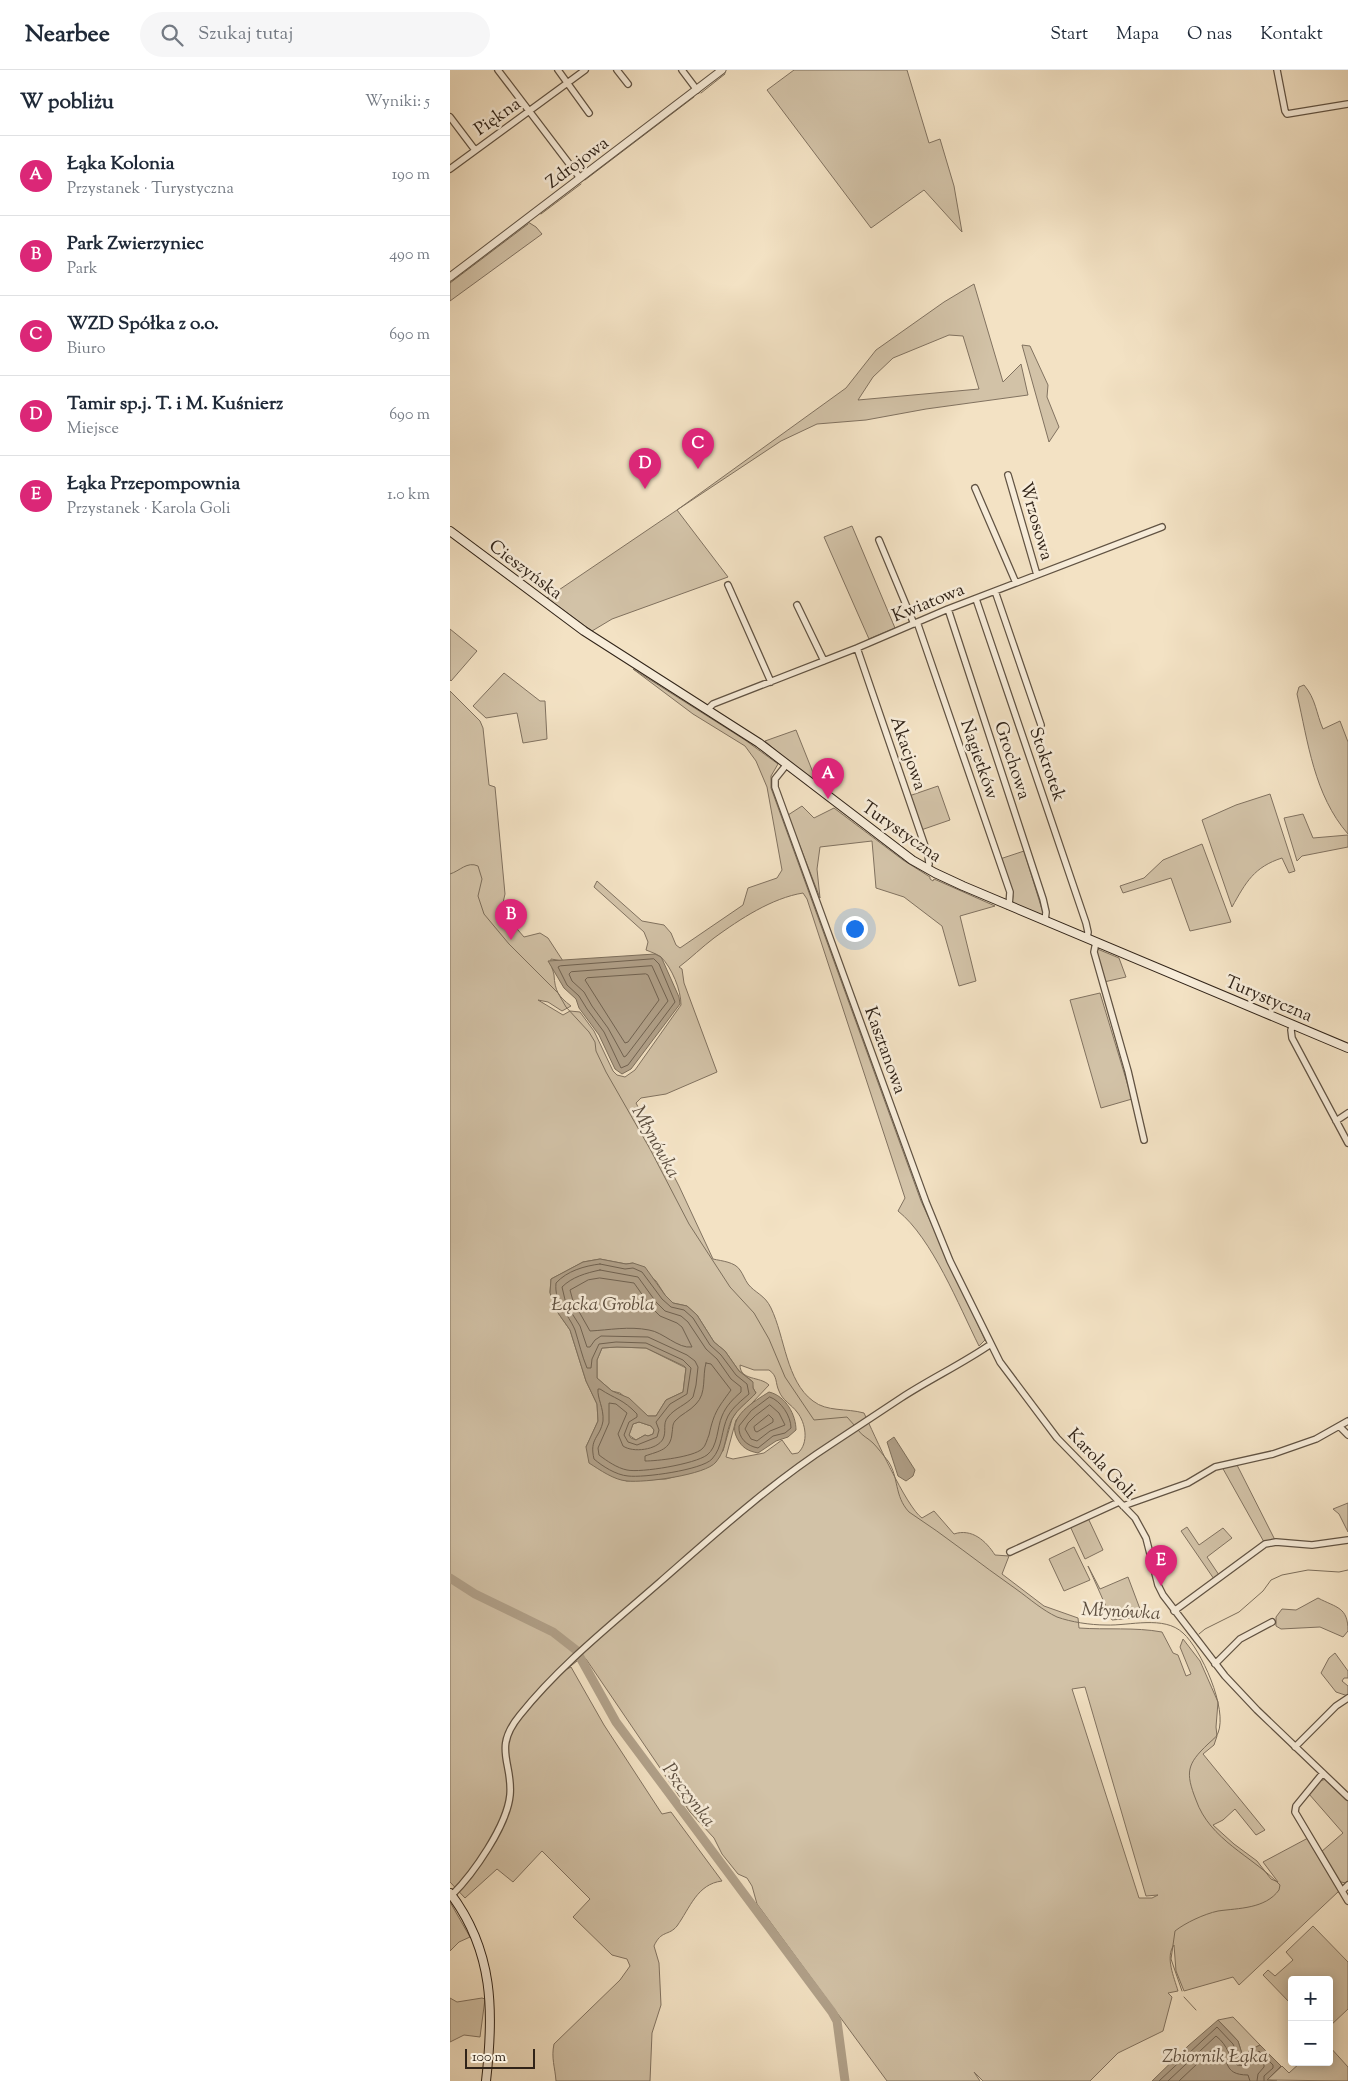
<!DOCTYPE html>
<html lang="pl">
<head>
<meta charset="utf-8">
<style>
  :root { --surface:#fff; --page:#f6f6f7; --text:#1f2937; --muted:#747a83; --line:#e0e1e3; --accent:#db2777 }
  body { margin:0; font-family:"Sorts Mill Goudy",serif; background:var(--page); color:var(--text) }
  .controls { position:absolute; right:15px; bottom:15px; display:grid; overflow:hidden; border-radius:5px; box-shadow:0 2px 12px #0003 }
  .controls button { width:45px; height:45px; display:grid; place-items:center; padding:0; border:0; border-bottom:1px solid var(--line); background:var(--surface); color:var(--text); font:25px sans-serif }
  .scale { position:absolute; left:15px; bottom:12px; width:70px; box-sizing:border-box; padding-left:5px; border:2px solid #302318; border-top:0; font-size:14px; line-height:18px; white-space:nowrap; color:#302318; -webkit-text-stroke:4px #f7ecd9; paint-order:stroke }
  .you { position:absolute; left:404px; top:858px; width:18px; height:18px; margin:-12px; border:4px solid #fff; border-radius:50%; background:#1a73e8; box-shadow:0 0 0 8px #1a73e833 }
  .badge { display:grid; place-items:center; width:32px; height:32px; border-radius:50%; background:var(--accent); color:#fff; font-size:16px; font-weight:700 }
  .pin { position:absolute; translate:-50% -41px; filter:drop-shadow(0 1px 2px #0008) }
  .pin::after { content:''; position:absolute; top:26px; width:18px; height:15px; background:inherit; clip-path:polygon(0 0,100% 0,50% 100%) }
  .list { margin:0; padding:0; list-style:none }
  h2 { display:flex; justify-content:space-between; align-items:center; height:65px; margin:0; padding:0 20px; font-size:21px }
  h2 small { font-size:16px; font-weight:400; color:var(--muted) }
  .list li { display:grid; grid-template-columns:32px 1fr auto; gap:15px; align-items:center; box-sizing:border-box; height:80px; padding:0 20px; border-top:1px solid var(--line) }
  .list b { display:block; font-size:19px; white-space:nowrap }
  .list p { margin:0; font-size:16px; white-space:nowrap; color:var(--muted) }
  .list em { font-size:16px; font-style:normal; color:var(--muted) }
  .icon { flex:none; width:28px; height:28px; fill:none; stroke:currentColor; stroke-width:2; stroke-linecap:round; stroke-linejoin:round }
  .map { position:relative; flex:none; width:898px; height:2011px; overflow:hidden }
  header { display:flex; align-items:center; gap:30px; box-sizing:border-box; height:70px; padding:0 25px; background:var(--surface); border-bottom:1px solid var(--line) }
  header strong { font-size:24px }
  nav { display:flex; gap:28px; margin-inline-start:auto; font-size:18px }
  .search { width:350px; height:45px; background:var(--page); display:flex; align-items:center; gap:12px; box-sizing:border-box; padding:0 18px; border-radius:28px; color:var(--muted); font-size:19px }
  main { display:flex }
  aside { flex:1; background:var(--surface) }
  .map>svg:first-child { display:block }
</style>
</head>
<body>
<header>
<strong>Nearbee</strong>
<div class="search"><svg class="icon" aria-label="search" viewBox="0 0 24 24"><circle cx="10" cy="10" r="6"/><path d="M15 15l6 6"/></svg>Szukaj tutaj</div>
<nav><a>Start</a><a>Mapa</a><a>O nas</a><a>Kontakt</a></nav>
</header>
<main>
<aside>
<h2>W pobliżu<small>Wyniki: 5</small></h2>
<ul class="list">
<li><span class="badge">A</span><div><b>Łąka Kolonia</b><p>Przystanek · Turystyczna</p></div><em>190 m</em></li>
<li><span class="badge">B</span><div><b>Park Zwierzyniec</b><p>Park</p></div><em>490 m</em></li>
<li><span class="badge">C</span><div><b>WZD Spółka z o.o.</b><p>Biuro</p></div><em>690 m</em></li>
<li><span class="badge">D</span><div><b>Tamir sp.j. T. i M. Kuśnierz</b><p>Miejsce</p></div><em>690 m</em></li>
<li><span class="badge">E</span><div><b>Łąka Przepompownia</b><p>Przystanek · Karola Goli</p></div><em>1.0 km</em></li>
</ul>
</aside>
<div class="map">
<svg width="898" height="2011" viewBox="0 0 898 2011">
  <rect width="100%" height="100%" fill="#f3e2c4"/>
  <filter id="stains"><feTurbulence type="fractalNoise" baseFrequency=".004" numOctaves="4"/><feColorMatrix values="0 0 0 0 .2 0 0 0 0 .09 0 0 0 0 .02 0 0 0 .5 -.17"/></filter>
  <radialGradient id="worn" r=".72"><stop offset=".6" stop-color="#630" stop-opacity="0"/><stop offset="1" stop-color="#630" stop-opacity=".3"/></radialGradient>
  <path fill="#d2c2a7" stroke="#817260" fill-rule="evenodd" d="M 344,0 L 457,0 L 479,73 L 490,69 L 504,116 L 512,162 L 474,120 L 421,158 L 317,20 Z
    M 78,152 L 86,157 L 92,164 L 0,231 L 0,211 Z
    M 524,214 L 553,312 L 571,294 L 578,325 L 476,339 L 416,350 L 367,354 L 331,371 L 227,440 L 278,507 L 162,549 L 142,561 L 97,528 L 227,440 L 396,318 L 426,280 L 494,232 ZM 499,265 L 513,266 L 529,319 L 408,330 L 423,307 L 443,288 Z
    M 572,275 L 580,276 L 598,315 L 597,327 L 609,357 L 599,372 Z
    M 402,456 L 445,558 L 419,569 L 374,467 Z
    M 0,559 L 27,581 L 1,611 L 0,610 Z
    M 183,599 L 295,670 L 328,694 L 321,706 L 321,718 L 471,1131 L 535,1270 L 529,1276 C 509,1236 482,1168 448,1141 L 455,1128 L 357,829 L 353,823 C 322,828 290,849 264,868 C 252,877 241,888 229,897 L 232,899 L 234,913 L 267,1002 L 216,1024 L 191,1028 L 186,1033 L 229,1116 L 263,1189 C 272,1191 285,1192 290,1200 C 293,1204 295,1210 298,1214 C 305,1223 315,1225 321,1238 C 335,1267 336,1311 363,1331 C 377,1342 396,1338 414,1343 C 424,1364 456,1437 472,1448 L 484,1441 L 504,1464 C 522,1458 536,1471 545,1485 L 559,1486 L 552,1504 L 594,1536 L 628,1548 L 629,1558 C 656,1560 685,1557 712,1562 L 723,1583 L 728,1585 L 736,1606 L 741,1604 L 730,1577 L 733,1569 L 750,1591 L 768,1632 L 766,1657 L 767,1666 L 764,1675 L 753,1684 L 815,1760 L 806,1765 L 785,1739 L 773,1750 L 763,1755 L 784,1774 L 807,1791 L 821,1809 L 828,1812 L 813,1792 L 858,1768 L 889,1821 L 789,1915 L 783,1907 L 734,1921 L 726,1901 L 724,1875 C 715,1887 724,1907 728,1921 L 718,1923 L 722,1927 L 713,1961 L 668,1983 L 640,2011 L 533,2011 L 524,2002 L 530,2011 L 437,2011 L 307,1834 L 302,1816 L 297,1808 L 288,1804 L 272,1784 L 264,1768 L 240,1742 L 136,1589 L 132,1587 L 117,1599 L 121,1597 L 154,1655 L 212,1744 L 221,1742 L 272,1811 C 247,1814 240,1838 227,1856 C 219,1866 211,1860 204,1876 L 209,1893 L 211,1935 L 202,1963 L 200,2011 L 106,2011 C 105,1997 101,1988 104,1974 L 170,1910 L 180,1896 L 177,1889 L 162,1885 L 123,1847 L 140,1829 L 92,1781 L 63,1812 L 47,1799 L 15,1828 L 0,1812 L 0,621 L 30,651 L 33,658 L 39,715 L 45,717 L 55,824 L 52,837 L 56,846 L 74,867 L 90,863 L 98,868 L 113,891 L 101,889 C 100,896 103,899 104,905 C 105,921 108,926 121,936 L 112,941 L 98,932 L 88,930 L 113,945 L 120,941 L 130,942 L 144,961 L 163,1001 L 167,1005 L 175,1007 L 185,1000 L 231,935 C 231,920 222,898 211,887 C 207,884 201,882 196,880 L 198,872 L 194,862 L 144,817 L 147,811 L 192,851 L 214,855 L 221,863 L 226,875 L 230,878 L 293,835 L 298,818 L 327,808 L 332,800 L 317,717 L 306,691 L 295,676 L 243,644 ZM 150,1189 L 176,1194 L 183,1193 L 206,1211 L 215,1225 L 223,1233 L 237,1236 L 247,1245 L 264,1272 L 275,1281 L 289,1301 L 302,1311 L 303,1318 L 306,1323 L 287,1341 L 282,1349 L 273,1381 L 254,1399 L 216,1409 L 176,1411 L 136,1377 L 148,1351 L 147,1334 L 136,1311 L 120,1260 L 106,1240 L 100,1222 L 101,1209 L 133,1192 ZM 290,1295 L 304,1300 L 319,1300 C 328,1306 325,1313 329,1321 C 332,1330 342,1335 347,1342 C 356,1353 359,1373 348,1383 L 342,1384 L 332,1370 L 314,1383 L 283,1389 L 276,1387 L 286,1350 L 319,1315 C 310,1306 290,1311 290,1295 ZM 635,1617 L 696,1826 L 708,1825 L 702,1828 L 689,1828 L 622,1619 Z
    M 54,603 L 90,631 L 95,631 L 97,669 L 73,673 L 67,643 L 36,648 L 23,636 Z
    M 854,615 C 866,629 866,643 873,659 L 890,651 L 898,672 L 898,764 C 864,725 858,672 847,624 L 849,617 Z
    M 346,660 L 364,705 L 360,710 L 315,671 Z
    M 488,716 L 500,750 L 471,760 L 459,726 Z
    M 820,724 L 845,801 L 839,803 L 832,788 C 804,797 796,812 782,837 L 752,750 L 786,735 Z
    M 352,736 L 364,748 L 384,738 L 453,790 L 480,807 L 480,809 L 483,811 L 484,809 L 545,836 L 510,846 L 526,911 L 509,916 L 492,856 L 454,827 L 426,818 L 422,771 L 370,777 L 367,799 L 370,828 L 338,745 Z
    M 853,744 L 863,768 L 898,765 L 898,777 L 852,786 L 847,791 L 834,748 Z
    M 752,774 L 781,852 L 740,861 L 721,808 L 673,823 L 670,816 L 694,808 L 713,790 Z
    M 574,781 L 594,846 L 562,833 L 563,826 L 550,789 Z
    M 645,878 L 669,888 L 676,907 L 654,912 Z
    M 650,923 L 682,1029 L 651,1038 L 620,930 Z
    M 167,1277 L 196,1278 L 236,1298 L 233,1322 L 216,1330 L 206,1346 L 198,1346 L 170,1323 L 162,1321 L 147,1308 L 147,1290 L 152,1278 Z
    M 189,1352 L 201,1356 L 204,1360 L 203,1364 L 198,1366 L 195,1365 L 186,1370 L 179,1365 L 183,1354 Z
    M 786,1393 L 825,1470 L 814,1472 L 772,1397 Z
    M 898,1433 L 898,1462 L 889,1444 L 883,1439 Z
    M 638,1448 L 653,1480 L 635,1489 L 620,1456 Z
    M 737,1457 L 749,1475 L 773,1458 L 782,1468 L 757,1487 L 769,1505 L 764,1509 L 731,1461 Z
    M 624,1477 L 640,1510 L 614,1521 L 599,1489 Z
    M 638,1496 L 650,1519 L 678,1507 L 693,1547 L 662,1550 Z
    M 868,1528 C 887,1538 898,1537 898,1561 L 893,1567 L 870,1557 L 831,1559 L 826,1556 L 826,1547 L 832,1539 L 846,1540 Z
    M 885,1583 L 898,1601 L 898,1608 L 894,1608 L 892,1611 L 898,1616 L 898,1626 L 886,1622 L 871,1603 L 879,1588 Z
    M 876,1709 L 898,1730 L 898,1812 L 896,1813 L 891,1812 L 888,1809 L 871,1782 L 893,1763 L 859,1724 L 870,1711 Z
    M 0,1832 L 20,1867 L 9,1872 L 0,1881 Z
    M 863,1856 L 898,1892 L 898,1939 L 879,1957 L 879,1910 L 842,1910 L 842,1935 L 813,1905 L 818,1900 L 825,1906 L 843,1890 L 836,1882 Z
    M 0,1928 L 7,1932 L 32,1928 L 35,1929 L 30,1967 L 14,1965 L 0,1972 Z
    M 783,1947 L 810,1975 L 800,1980 L 793,1987 L 788,1971 L 768,1950 Z
    M 879,1976 L 898,1997 L 898,2011 L 817,2010 L 832,1996 L 839,2003 L 851,1992 L 879,1992 Z"/>
  <path fill="#b1a18a" stroke="#7d6f5c" fill-rule="evenodd" d="M 205,884 L 211,887 L 213,891 L 229,927 L 230,934 L 181,999 L 172,1004 L 165,999 L 149,965 L 129,938 L 126,929 L 114,918 L 98,891 Z
    M 150,1189 L 176,1194 L 183,1193 L 195,1197 L 215,1225 L 223,1233 L 237,1236 L 247,1245 L 264,1272 L 275,1281 L 289,1301 L 303,1312 L 303,1318 L 306,1323 C 298,1332 288,1338 282,1349 C 275,1363 277,1379 266,1392 C 256,1405 194,1413 177,1411 C 164,1410 150,1400 139,1393 L 136,1377 L 148,1351 L 147,1334 L 136,1311 L 120,1260 L 106,1240 L 100,1223 L 101,1209 L 133,1192 ZM 167,1277 L 196,1278 L 234,1296 L 236,1298 L 233,1322 L 216,1330 L 206,1346 L 198,1346 L 179,1328 L 162,1321 L 147,1308 L 147,1290 L 152,1278 ZM 189,1352 L 201,1356 L 204,1360 L 203,1364 L 198,1366 L 195,1365 L 186,1370 L 181,1368 L 179,1365 L 183,1354 Z
    M 319,1322 C 336,1326 346,1345 346,1360 L 338,1367 L 326,1371 L 308,1383 C 298,1381 292,1378 287,1368 C 276,1347 305,1331 319,1322 Z
    M 444,1367 L 465,1400 L 463,1406 L 456,1411 L 448,1406 L 437,1372 Z
    M 768,1950 L 788,1971 L 793,1987 L 800,1980 L 810,1975 L 831,1996 L 817,2010 L 827,2011 L 702,2011 L 738,1976 Z"/>
  <g fill="none" stroke-linecap="round" stroke-linejoin="round">
    <path stroke="#706251" stroke-width="1" d="M 204,889 L 209,894 L 225,932 L 178,995 L 171,998 L 154,962 L 137,939 L 129,926 L 117,915 L 108,897 L 110,896 Z
      M 202,896 L 218,931 L 176,986 L 174,987 L 158,958 L 142,936 L 134,922 L 122,911 L 119,904 L 121,902 Z
      M 196,904 L 198,905 L 209,930 L 178,972 L 175,973 L 135,910 L 137,908 Z
      M 150,1194 L 175,1199 L 183,1198 L 192,1202 L 212,1229 L 221,1237 L 234,1240 L 243,1248 L 260,1275 L 271,1285 L 286,1305 L 297,1314 L 299,1324 C 291,1331 283,1337 278,1346 C 271,1360 273,1377 262,1389 C 252,1400 193,1408 178,1406 C 166,1405 152,1396 144,1389 C 139,1368 150,1368 153,1351 C 154,1338 147,1328 148,1319 L 150,1319 C 165,1329 173,1329 187,1344 L 187,1347 L 179,1352 L 174,1365 L 178,1372 L 187,1375 L 207,1367 L 209,1360 L 206,1352 L 220,1334 L 237,1324 L 241,1298 L 233,1290 L 196,1273 L 166,1272 L 149,1274 L 142,1289 L 141,1298 L 137,1298 C 132,1286 129,1273 125,1260 C 118,1243 104,1233 106,1213 C 117,1201 134,1196 150,1194 Z
      M 150,1200 L 188,1207 L 206,1232 L 215,1241 L 231,1246 L 238,1252 L 256,1279 L 267,1289 L 281,1309 L 291,1317 L 291,1322 C 283,1329 276,1336 272,1346 C 267,1357 268,1377 257,1385 C 245,1394 191,1403 177,1400 C 167,1398 157,1391 149,1385 L 148,1378 L 159,1353 L 159,1333 L 166,1334 L 177,1343 L 168,1364 L 173,1376 C 183,1383 207,1380 213,1369 C 217,1361 212,1354 218,1347 C 225,1338 236,1335 243,1327 L 246,1315 L 248,1297 L 245,1291 L 237,1285 L 198,1267 L 151,1266 L 145,1270 L 140,1277 L 137,1277 L 130,1256 L 116,1234 L 112,1217 C 122,1207 136,1203 150,1200 Z
      M 150,1208 L 184,1213 L 201,1237 L 210,1246 L 227,1253 L 232,1257 L 242,1277 C 228,1279 213,1262 199,1260 C 179,1256 159,1260 140,1261 L 123,1231 L 120,1220 L 138,1210 Z
      M 256,1293 L 261,1294 L 281,1320 C 268,1338 264,1342 259,1365 C 257,1369 256,1376 252,1379 C 243,1387 207,1391 195,1391 L 195,1386 C 209,1381 221,1380 222,1363 C 223,1358 222,1355 225,1351 C 231,1344 240,1341 246,1334 C 257,1323 252,1306 256,1293 Z
      M 320,1327 C 331,1331 341,1346 341,1358 L 335,1363 L 323,1366 L 308,1378 C 297,1376 288,1368 289,1356 L 301,1341 Z
      M 320,1335 L 329,1343 L 335,1355 L 320,1361 L 307,1371 L 301,1369 L 295,1359 L 298,1353 L 305,1346 Z
      M 319,1345 L 323,1349 L 323,1352 L 307,1362 L 305,1361 L 304,1357 Z
      M 709,2011 L 767,1957 L 783,1974 L 790,1990 L 796,1990 L 809,1981 L 823,1995 L 823,1998 L 814,2006 L 814,2011
      M 718,2011 L 766,1966 C 779,1976 778,1987 787,1995 L 798,1996 L 807,1989 L 814,1994 L 814,1997 L 808,2004 L 807,2011
      M 729,2011 L 766,1976 C 781,1988 771,2005 798,2005 L 800,2011"/>
    <path stroke="#7d6f5c" stroke-width="1" d="M 251,23 L 275,4
      M 135,110 L 244,27
      M 91,144 L 131,114
      M 0,213 L 78,154
      M 0,804 C 10,801 17,791 28,796 L 32,809 L 28,826 L 34,844 L 59,874 L 108,923 L 116,937 L 139,962 L 145,972 L 146,981 L 156,1002 L 200,1079 L 239,1154 L 280,1217 L 304,1243 L 319,1269 L 335,1307 L 364,1350 L 397,1347 L 405,1356
      M 408,1360 C 412,1366 418,1368 423,1373 C 428,1378 433,1385 438,1391 C 449,1407 444,1426 459,1442 C 496,1466 530,1494 566,1519 C 580,1529 592,1540 607,1547 C 621,1552 640,1555 656,1555 C 679,1556 714,1545 733,1563 C 751,1579 778,1639 768,1663 C 766,1668 762,1670 758,1674 C 737,1694 735,1702 746,1730 C 760,1770 802,1786 830,1815 L 829,1820 C 815,1839 789,1838 768,1841 C 754,1844 735,1853 725,1861 L 721,1889 L 732,1921
      M 749,1564 L 755,1559 L 789,1542 L 813,1521 L 821,1510 L 832,1505 L 858,1500 L 889,1502 L 898,1500
      M 734,1927 L 746,1940"/>
    <path stroke="#b1a18a" stroke-width="9" d="M 0,1508 L 25,1524 L 103,1562 L 126,1580 L 166,1652 L 382,1942 L 387,1951 L 395,2011"/>
    <defs>
      <path id="minor" d="M 48,0 L 130,108
        M 108,0 L 139,43
        M 167,0 L 178,14
        M 232,0 L 247,20
        M 827,0 L 835,41 L 837,44 L 898,34
        M 0,47 L 25,80
        M 0,99 L 135,0
        M 558,405 L 587,505
        M 525,418 L 566,513
        M 429,470 L 464,554
        M 278,515 L 321,612
        M 545,521 L 591,655
        M 526,529 L 636,853 L 638,862 L 637,868
        M 347,535 L 374,591
        M 498,539 L 593,829 L 596,842 L 595,851
        M 467,552 L 560,822 L 559,836
        M 407,578 L 478,785 L 479,794 L 477,799
        M 258,639 L 263,634 L 407,578 L 498,539 L 712,457
        M 337,694 L 325,709 L 325,717 L 476,1132 L 500,1191 L 550,1292 L 607,1368 L 685,1448 L 696,1468 L 708,1515 L 713,1525 L 775,1606 L 807,1640 L 898,1727
        M 646,872 L 644,882 L 678,1001 L 694,1070
        M 843,955 L 841,960 L 842,968 L 898,1073
        M 886,1051 L 898,1043
        M 890,1357 L 898,1365
        M 673,1436 L 738,1413 L 765,1397 L 823,1384 L 866,1369 L 898,1351
        M 560,1482 L 669,1432
        M 724,1541 L 815,1474 L 826,1472 L 862,1475 L 898,1470
        M 765,1594 L 790,1569 L 822,1552
        M 845,1677 L 886,1636 L 898,1628
        M 873,1703 L 846,1736 L 845,1742 L 898,1831
        M 892,1821 L 898,1815
        M 2,1825 C 23,1804 57,1756 60,1725 C 63,1692 42,1679 70,1645 C 110,1595 162,1554 210,1512 C 266,1463 321,1413 383,1373 C 406,1358 428,1343 451,1328 C 480,1309 512,1294 541,1274"/>
      <path id="tertiary" d="M 0,207 L 272,0"/>
      <path id="secondary" d="M 0,461 L 134,561 L 309,673 L 462,790 L 485,803 L 513,816 L 898,978
        M 0,1823 C 44,1881 44,1942 36,2011"/>
    </defs>
    <use href="#minor" stroke="#615343" stroke-width="8"/>
    <use href="#tertiary" stroke="#615343" stroke-width="9"/>
    <use href="#secondary" stroke="#302318" stroke-width="10"/>
    <use href="#minor" stroke="#f7ecd9" stroke-width="5.5"/>
    <use href="#tertiary" stroke="#f7ecd9" stroke-width="7"/>
    <use href="#secondary" stroke="#f7ecd9" stroke-width="8"/>
  </g>
  <g text-anchor="middle" stroke-width="5" stroke-linejoin="round" paint-order="stroke">
    <g font-size="18" fill="#302318" stroke="#f7ecd9">
      <text transform="translate(47 46) rotate(-35)" y="6">Piękna</text>
      <text transform="translate(127 92) rotate(-37)" y="6">Zdrojowa</text>
      <text transform="translate(587 451) rotate(74)" y="6">Wrzosowa</text>
      <text transform="translate(76 499) rotate(37)" y="6">Cieszyńska</text>
      <text transform="translate(478 532) rotate(-22)" y="6">Kwiatowa</text>
      <text transform="translate(459 683) rotate(71)" y="6">Akacjowa</text>
      <text transform="translate(530 689) rotate(71)" y="6">Nagietków</text>
      <text transform="translate(563 690) rotate(72)" y="6">Grochowa</text>
      <text transform="translate(598 694) rotate(71)" y="6">Stokrotek</text>
      <text transform="translate(452 761) rotate(35)" y="6">Turystyczna</text>
      <text transform="translate(819 928) rotate(23)" y="6">Turystyczna</text>
      <text transform="translate(436 980) rotate(70)" y="6">Kasztanowa</text>
      <text transform="translate(652 1393) rotate(46)" y="6">Karola Goli</text>
    </g>
    <g font-size="19" font-style="italic" fill="#5d4f40" stroke="#f7ecd9">
      <text transform="translate(207 1071) rotate(61)" y="7">Młynówka</text>
      <text x="153" y="1240">Łącka Grobla</text>
      <text transform="translate(671 1540) rotate(3)" y="7">Młynówka</text>
      <text transform="translate(240 1724) rotate(53)" y="7">Pszczynka</text>
      <text x="765" y="1992">Zbiornik Łąka</text>
    </g>
  </g>
  <rect width="100%" height="100%" filter="url(#stains)"/>
  <rect width="100%" height="100%" fill="url(#worn)"/>
</svg>
<div class="controls">
<button>+</button>
<button>−</button>
</div>
<div class="scale">100 m</div>
<div class="you"></div>
<div class="pin badge" style="left:378px;top:729px">A</div>
<div class="pin badge" style="left:61px;top:870px">B</div>
<div class="pin badge" style="left:248px;top:399px">C</div>
<div class="pin badge" style="left:195px;top:419px">D</div>
<div class="pin badge" style="left:711px;top:1516px">E</div>
</div>
</main>
</body>
</html>
